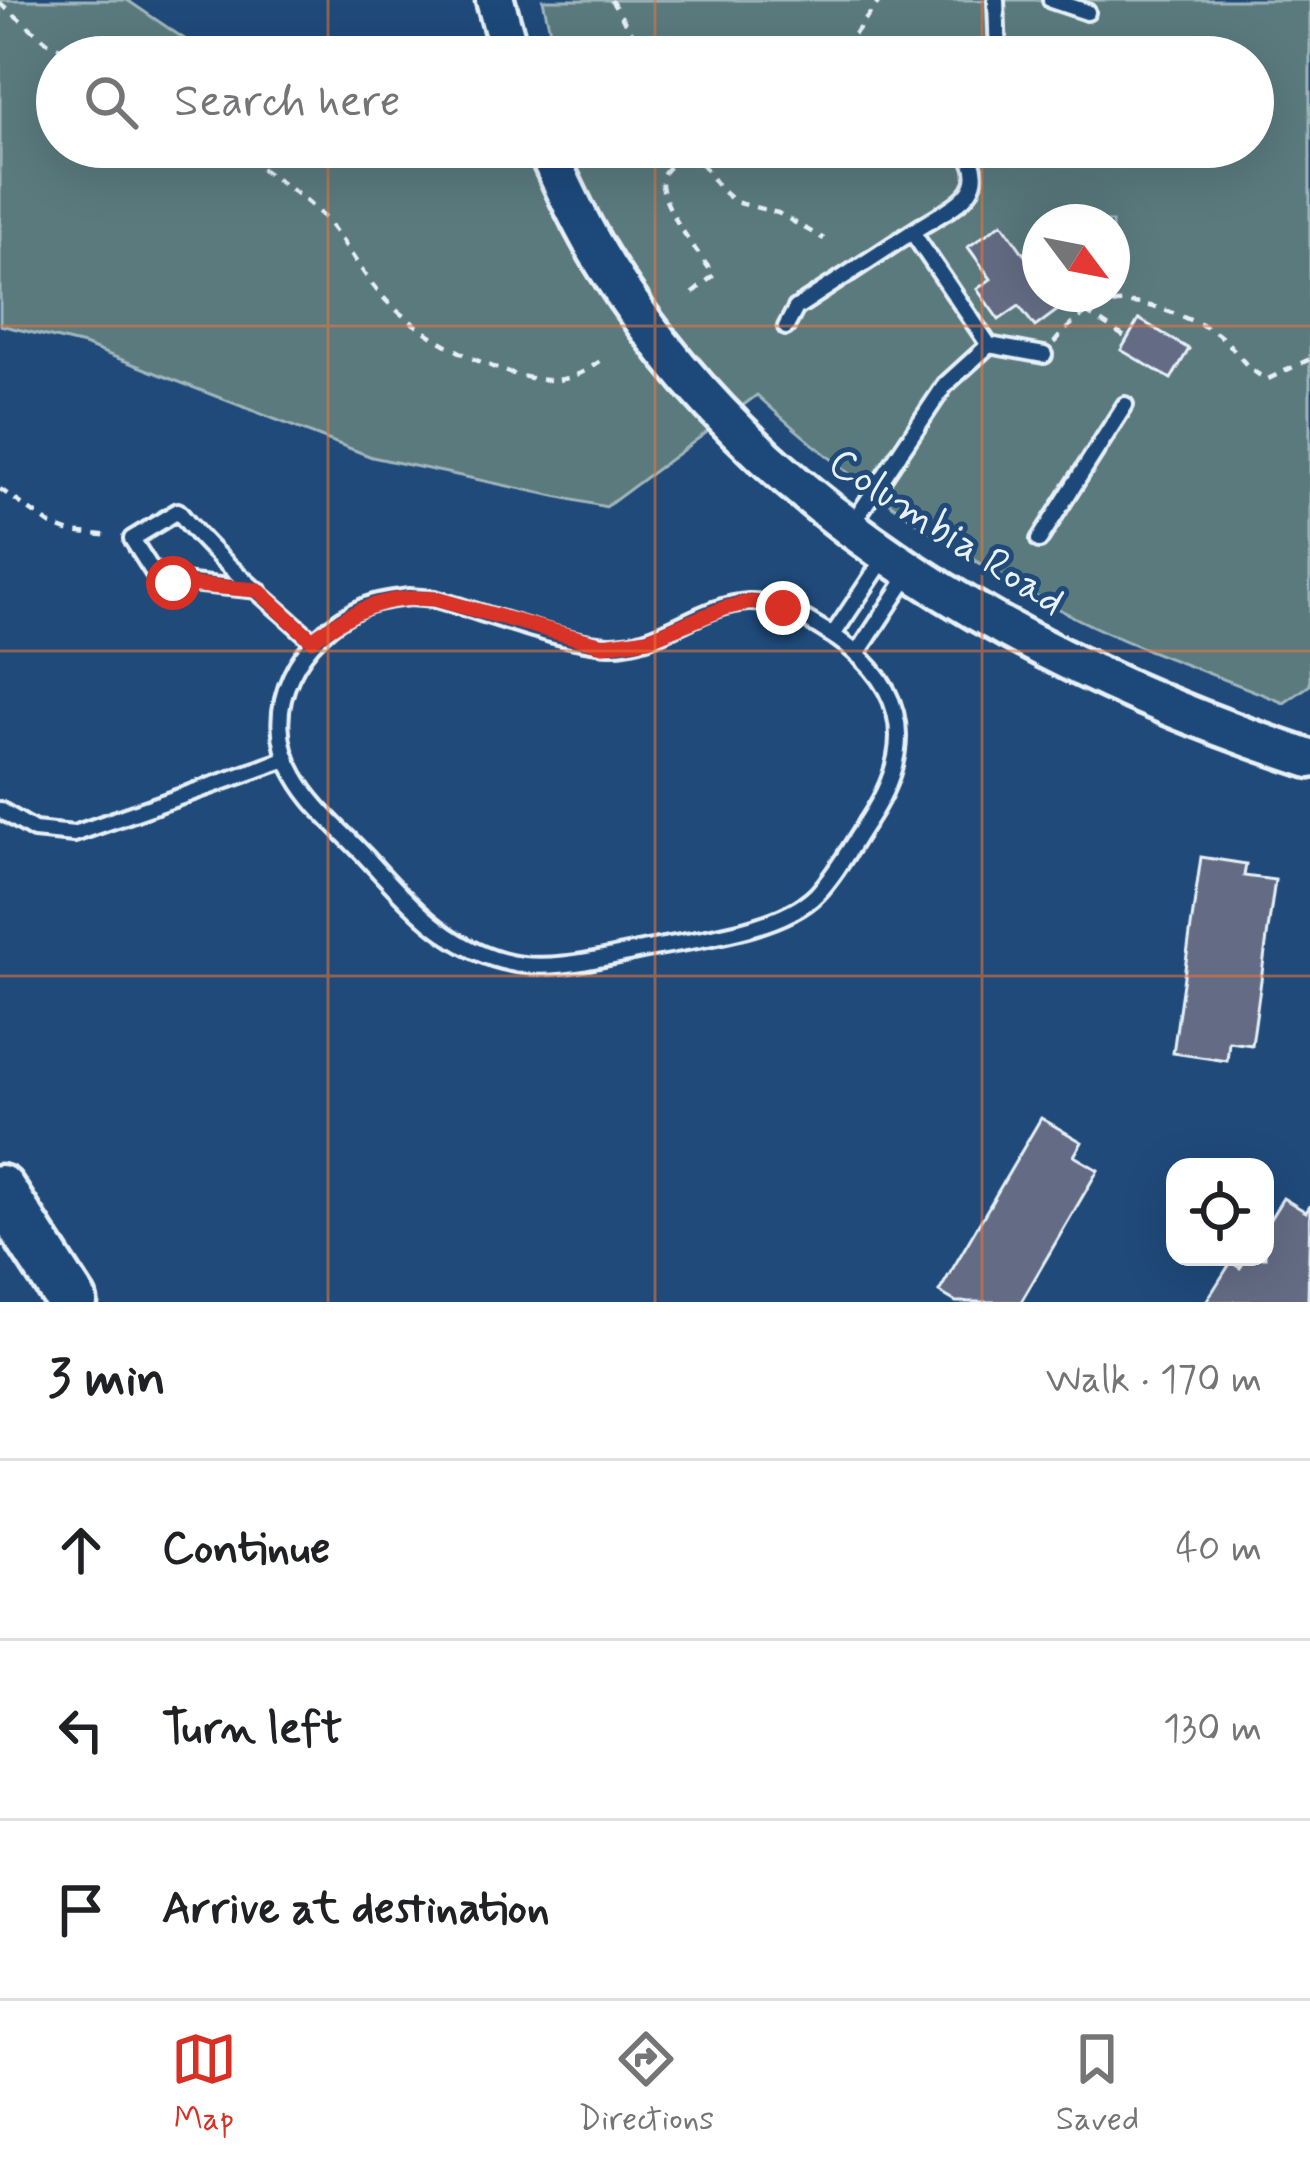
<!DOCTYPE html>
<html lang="en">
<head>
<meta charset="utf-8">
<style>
  :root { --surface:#fff; --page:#f2f2f2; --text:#202124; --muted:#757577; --line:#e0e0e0; --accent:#d93025 }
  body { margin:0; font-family:Mynerve,sans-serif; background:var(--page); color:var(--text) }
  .controls { position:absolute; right:36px; bottom:36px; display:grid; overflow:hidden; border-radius:24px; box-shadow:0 12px 48px #0002 }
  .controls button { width:108px; height:108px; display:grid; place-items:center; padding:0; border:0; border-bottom:3px solid var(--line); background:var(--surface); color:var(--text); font:60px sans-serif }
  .compass { position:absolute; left:1022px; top:204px; width:108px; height:108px; border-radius:50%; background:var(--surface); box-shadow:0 12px 48px #0002; rotate:122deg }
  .stop { position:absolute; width:36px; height:36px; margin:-27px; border:9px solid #d93025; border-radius:50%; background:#fff }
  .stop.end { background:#d93025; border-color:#fff; box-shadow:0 3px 12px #0008 }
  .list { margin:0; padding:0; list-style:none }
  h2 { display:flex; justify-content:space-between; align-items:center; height:156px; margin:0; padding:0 48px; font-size:51px }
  h2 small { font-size:39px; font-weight:400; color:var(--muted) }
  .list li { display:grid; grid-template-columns:78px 1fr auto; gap:36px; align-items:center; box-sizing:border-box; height:180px; padding:0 48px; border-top:3px solid var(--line) }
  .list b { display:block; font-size:45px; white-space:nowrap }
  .list em { font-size:39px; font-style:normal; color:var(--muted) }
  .icon { flex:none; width:66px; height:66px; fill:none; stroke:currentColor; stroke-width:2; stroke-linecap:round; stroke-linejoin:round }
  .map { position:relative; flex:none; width:1310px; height:1302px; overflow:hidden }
  .search { position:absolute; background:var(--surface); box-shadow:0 12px 48px #0002; left:36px; right:36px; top:36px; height:132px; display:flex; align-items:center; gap:30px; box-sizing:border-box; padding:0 42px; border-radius:66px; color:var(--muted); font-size:45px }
  .sheet { height:696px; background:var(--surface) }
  nav { display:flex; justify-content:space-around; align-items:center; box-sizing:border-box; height:168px; border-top:3px solid var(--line); background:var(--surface); font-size:33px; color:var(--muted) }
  nav a { display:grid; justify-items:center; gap:6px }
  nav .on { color:var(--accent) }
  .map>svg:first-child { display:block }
</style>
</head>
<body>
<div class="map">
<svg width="1310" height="1302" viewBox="0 0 1310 1302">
  <rect width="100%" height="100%" fill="#1f4a7a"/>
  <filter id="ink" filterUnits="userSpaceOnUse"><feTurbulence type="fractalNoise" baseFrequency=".00833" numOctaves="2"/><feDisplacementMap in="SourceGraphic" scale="24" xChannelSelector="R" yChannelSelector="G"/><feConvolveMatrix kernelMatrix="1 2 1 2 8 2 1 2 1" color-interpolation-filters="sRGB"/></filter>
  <g filter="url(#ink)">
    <path fill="#5a7a7e" stroke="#a1b6bb" stroke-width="3" fill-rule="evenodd" d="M 0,0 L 127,0 L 211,57 L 57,57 L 57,147 L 343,147 L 361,159 L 389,147 L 1253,147 L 1253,57 L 556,57 L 543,0 L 1310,0 L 1310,685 L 1284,703 C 1217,675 1145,652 1080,620 C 970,565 846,478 757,395 L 606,507 L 372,457 L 84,345 L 0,325 ZM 1040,222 L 1112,222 L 1112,294 L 1040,294 Z"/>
    <path fill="#636c84" stroke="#e8f1f8" stroke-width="3" d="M 1002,223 L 1040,277 L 1040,294 L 1052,294 L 1062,307 L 1035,327 L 1019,306 L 999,320 L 977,289 L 991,279 L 968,247 Z
      M 1139,319 L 1189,349 L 1171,379 L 1121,350 Z
      M 1201,857 L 1246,864 L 1244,876 L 1275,880 L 1252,1045 L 1229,1042 L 1227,1061 L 1173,1053 Z
      M 1041,1118 L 1082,1142 L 1074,1156 L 1098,1170 L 1021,1302 L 956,1302 L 939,1292 Z
      M 1283,1198 L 1306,1212 L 1310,1206 L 1308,1302 L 1206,1302 L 1231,1262 L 1240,1268 L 1247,1257 L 1265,1257 L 1265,1227 Z"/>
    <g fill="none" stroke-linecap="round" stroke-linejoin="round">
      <defs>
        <path id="lane" d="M 996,0 L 998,57
          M 1051,0 L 1087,12
          M 786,327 L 796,308 L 912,232
          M 989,345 L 1044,355
          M 853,523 L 945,385 L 989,345 L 912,232 C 947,208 998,193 963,147
          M 1039,540 L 1125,405
          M 258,590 L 163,580 L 153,572 L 132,539 L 178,511 C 215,559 267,598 312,640
          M 409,597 L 435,599 C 482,612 564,643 610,645 C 660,646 700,605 748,602 C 775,601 802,616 824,630 C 903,678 920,741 869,819 C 852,844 837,873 817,894 C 780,932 689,940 637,951 C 595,960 545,973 502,961 C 445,946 405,900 367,858 C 343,832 312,807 295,776 C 256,709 300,634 365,606 C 378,600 395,599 409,597 Z
          M 833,635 L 887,554
          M 857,654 L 910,573
          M 0,810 L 34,830 L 74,834 L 287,759"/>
        <path id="secondary" d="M 495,0 L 511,57
          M 545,147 C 564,188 583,230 607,268 C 763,518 1038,669 1310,759"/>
        <path id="highway" d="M 0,1190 L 72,1302"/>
      </defs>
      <use href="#lane" stroke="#e8f1f8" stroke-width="22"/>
      <use href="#secondary" stroke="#e8f1f8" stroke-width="45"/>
      <use href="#highway" stroke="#e8f1f8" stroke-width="57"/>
      <path stroke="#e8f1f8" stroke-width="4.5" stroke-dasharray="9 9" stroke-linecap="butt" d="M 611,0 L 646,57
        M 0,3 L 50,44 L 86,57
        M 826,57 L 857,31 L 880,0
        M 232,147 C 263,173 300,191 327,221 C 347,244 361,273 382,296 C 415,333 501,381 553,380 C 572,380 588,370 603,359
        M 691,149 L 720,189 L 735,202 L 778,213 L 824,239
        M 693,293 L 714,275 C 701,256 651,196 664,173 C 670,164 685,154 693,147
        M 1086,312 L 1125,337
        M 1054,343 C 1090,298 1125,294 1178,315 C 1192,321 1208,326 1220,336 C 1238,350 1245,371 1268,379 L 1310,359
        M 0,489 L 53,526 L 70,532 L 113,536"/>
      <use href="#lane" stroke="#1f4a7a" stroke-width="14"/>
      <use href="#secondary" stroke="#1f4a7a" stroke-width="36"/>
      <use href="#highway" stroke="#1f4a7a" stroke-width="48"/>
    </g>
  </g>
  <g fill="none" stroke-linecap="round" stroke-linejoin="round" filter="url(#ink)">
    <path stroke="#d93025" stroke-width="15" d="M 173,583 L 258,590 L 312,640 C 352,611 384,594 435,599 L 603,645 L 648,639 L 725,608 L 750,602 L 783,608"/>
  </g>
  <path fill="none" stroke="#e8773b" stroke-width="3" stroke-opacity="0.55" d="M 328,0 L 328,57M 655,0 L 655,57M 982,0 L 982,57M 328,147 L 328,1302M 655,147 L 655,1302M 982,147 L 982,1302M 0,326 L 1310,326M 0,651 L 1310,651M 0,976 L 1310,976"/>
  <g text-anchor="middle" stroke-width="10" stroke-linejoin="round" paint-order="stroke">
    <g font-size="42" fill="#e8f1f8" stroke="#1f4a7a">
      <text transform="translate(948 530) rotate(33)" y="15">Columbia Road</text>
    </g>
  </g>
</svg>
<div class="controls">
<button><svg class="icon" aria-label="locate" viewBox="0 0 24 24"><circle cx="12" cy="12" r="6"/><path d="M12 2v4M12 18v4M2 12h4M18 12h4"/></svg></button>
</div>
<svg class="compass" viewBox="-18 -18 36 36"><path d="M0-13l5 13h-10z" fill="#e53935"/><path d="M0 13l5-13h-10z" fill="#757577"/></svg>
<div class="stop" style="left:173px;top:583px"></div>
<div class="stop end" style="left:783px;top:608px"></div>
<div class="search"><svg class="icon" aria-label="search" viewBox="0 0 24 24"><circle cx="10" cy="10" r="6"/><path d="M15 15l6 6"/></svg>Search here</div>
</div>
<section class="sheet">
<h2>3 min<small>Walk · 170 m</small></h2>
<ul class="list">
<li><svg class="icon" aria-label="ahead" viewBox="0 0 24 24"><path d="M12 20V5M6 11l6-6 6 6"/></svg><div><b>Continue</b></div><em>40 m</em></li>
<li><svg class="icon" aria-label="left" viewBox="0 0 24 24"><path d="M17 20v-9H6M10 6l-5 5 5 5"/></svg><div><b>Turn left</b></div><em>130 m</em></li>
<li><svg class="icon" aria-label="arrive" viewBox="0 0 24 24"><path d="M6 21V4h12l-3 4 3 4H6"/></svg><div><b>Arrive at destination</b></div></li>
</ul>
</section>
<nav>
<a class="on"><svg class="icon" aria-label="map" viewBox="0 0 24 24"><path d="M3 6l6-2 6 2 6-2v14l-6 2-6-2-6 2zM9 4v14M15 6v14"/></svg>Map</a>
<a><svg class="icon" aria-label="directions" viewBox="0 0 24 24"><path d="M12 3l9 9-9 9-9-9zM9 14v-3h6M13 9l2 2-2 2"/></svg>Directions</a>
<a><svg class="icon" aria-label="saved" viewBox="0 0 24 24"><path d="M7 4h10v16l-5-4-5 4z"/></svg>Saved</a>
</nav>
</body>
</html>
